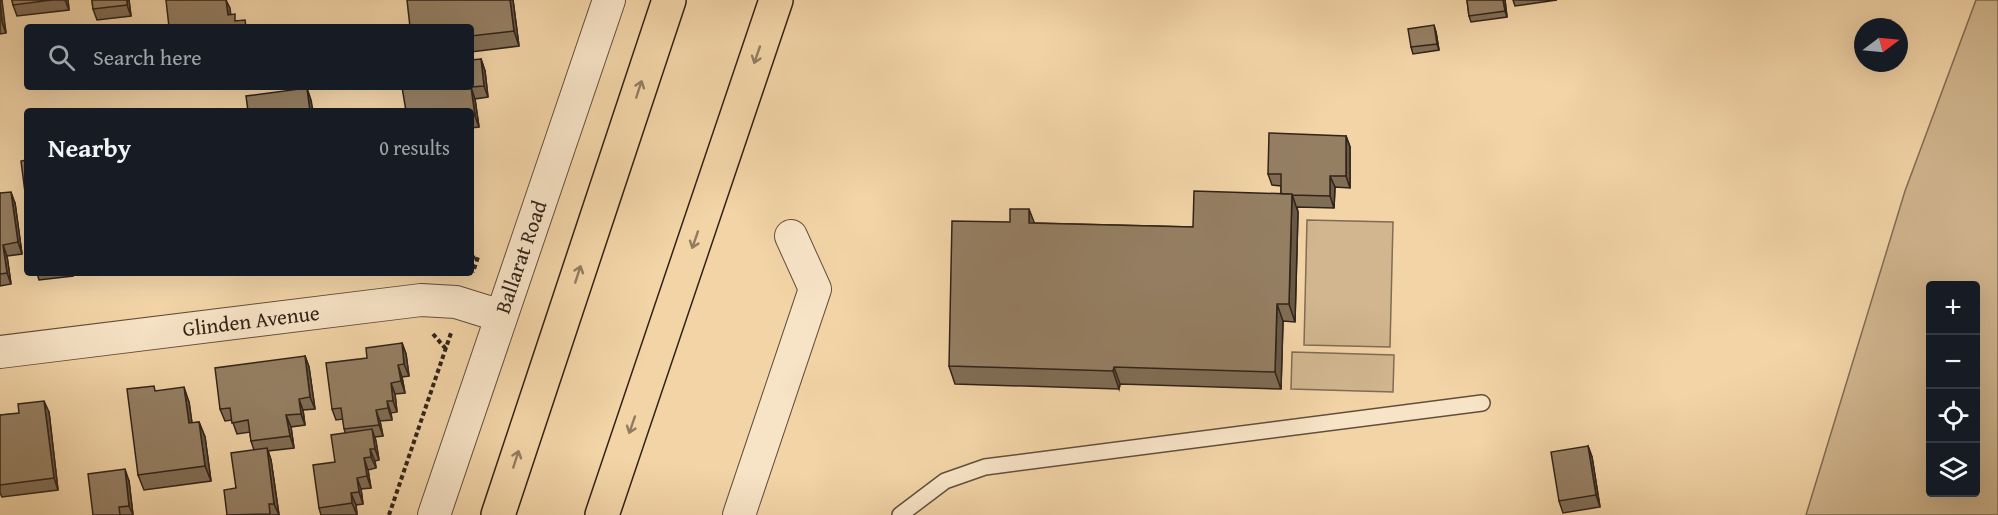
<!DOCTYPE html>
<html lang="en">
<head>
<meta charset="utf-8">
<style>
  :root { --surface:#171b24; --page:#242831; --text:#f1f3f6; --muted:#9ea1a6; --line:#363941 }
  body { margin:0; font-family:"Gentium Book Plus",serif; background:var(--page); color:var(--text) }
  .controls { position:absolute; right:18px; bottom:18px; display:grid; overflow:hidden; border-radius:6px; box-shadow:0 6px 24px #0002 }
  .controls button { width:54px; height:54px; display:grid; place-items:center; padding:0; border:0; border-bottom:2px solid var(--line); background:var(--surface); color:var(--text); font:30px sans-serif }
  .compass { position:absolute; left:1854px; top:18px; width:54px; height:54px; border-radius:50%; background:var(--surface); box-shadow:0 6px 24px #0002; rotate:74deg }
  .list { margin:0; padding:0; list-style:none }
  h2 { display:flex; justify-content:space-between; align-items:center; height:78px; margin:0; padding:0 24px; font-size:26px }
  h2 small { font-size:20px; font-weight:400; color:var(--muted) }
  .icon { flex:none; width:33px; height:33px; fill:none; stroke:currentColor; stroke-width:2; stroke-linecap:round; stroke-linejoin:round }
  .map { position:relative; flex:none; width:1998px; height:515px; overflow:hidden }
  .search { position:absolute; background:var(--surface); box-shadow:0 6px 24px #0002; left:24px; top:24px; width:450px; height:66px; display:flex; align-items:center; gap:15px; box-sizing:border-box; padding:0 21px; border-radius:6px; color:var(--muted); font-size:22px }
  .panel { position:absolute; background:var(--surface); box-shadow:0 6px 24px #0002; left:24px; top:108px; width:450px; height:168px; border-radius:6px }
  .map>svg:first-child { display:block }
</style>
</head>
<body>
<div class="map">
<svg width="1998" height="515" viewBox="0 0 1998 515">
  <rect width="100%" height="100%" fill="#f2d4a7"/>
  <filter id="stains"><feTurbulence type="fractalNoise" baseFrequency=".00333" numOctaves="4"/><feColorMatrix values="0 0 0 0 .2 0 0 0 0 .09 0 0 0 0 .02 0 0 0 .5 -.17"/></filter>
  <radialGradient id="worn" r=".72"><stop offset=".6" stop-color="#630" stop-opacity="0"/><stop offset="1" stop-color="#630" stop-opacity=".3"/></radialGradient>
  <path fill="#d1b68f" stroke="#816c54" stroke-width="1.5" fill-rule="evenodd" d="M 1976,0 L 1998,0 L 1998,515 L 1806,515 L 1905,191 ZM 1930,286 L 1976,286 L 1976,492 L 1930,492 Z
    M 1307,220 L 1393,222 L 1390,347 L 1304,345 Z
    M 1292,352 L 1394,355 L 1393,392 L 1291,389 Z"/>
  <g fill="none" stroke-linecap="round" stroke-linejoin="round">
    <defs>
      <path id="service" d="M 900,515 L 945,481 L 985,467 L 1482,403"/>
      <path id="minor" d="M 0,352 L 421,300 L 456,302 L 501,316
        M 434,515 L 609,0
        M 739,515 L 815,289 L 791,236"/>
      <path id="trunk" d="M 498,515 L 669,0
        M 602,515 L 776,0"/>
    </defs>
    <use href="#service" stroke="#614f3c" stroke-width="18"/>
    <use href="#minor" stroke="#614f3c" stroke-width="34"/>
    <use href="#trunk" stroke="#312319" stroke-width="36"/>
    <path stroke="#312319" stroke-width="4" stroke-dasharray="4.5 3" stroke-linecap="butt" d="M 471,258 L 478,257 L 473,272
      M 433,334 L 446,349
      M 389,515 L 451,333"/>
    <use href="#service" stroke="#f7e3c6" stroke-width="15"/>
    <use href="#minor" stroke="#f7e3c6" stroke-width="32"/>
    <use href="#trunk" stroke="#f2d4a7" stroke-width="33"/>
  </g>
  <path fill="#806d55" stroke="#312319" stroke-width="1.5" d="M 0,0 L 6,33 L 0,34 Z
    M 12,0 L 68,0 L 69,10 L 17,16 L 13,5 Z
    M 92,0 L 129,0 L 131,16 L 97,20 L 93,9 Z
    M 513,0 L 519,46 L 471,52 L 471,27 Z
    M 1467,0 L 1505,0 L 1507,17 L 1471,22 L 1469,16 Z
    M 1513,0 L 1557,0 L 1515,6 Z
    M 1436,32 L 1439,50 L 1413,54 L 1411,47 Z
    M 481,59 L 485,71 L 488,97 L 475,99 L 479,127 L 471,128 L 471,111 L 406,111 Z
    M 1346,136 L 1350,147 L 1350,188 L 1335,187 L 1334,208 L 1297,207 L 1298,212 L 1295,322 L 1283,321 L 1281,389 L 1120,384 L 1119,389 L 955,384 L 949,366 L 1034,223 L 1193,227 L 1281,194 L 1281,186 L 1272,185 L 1268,174 Z
    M 0,193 L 15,203 L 22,254 L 7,256 L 11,284 L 0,286 Z
    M 37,273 L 72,273 L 73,276 L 39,280 Z
    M 402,343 L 406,354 L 409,376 L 402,377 L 405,393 L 395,394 L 397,412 L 391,413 L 392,420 L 380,421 L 383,436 L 375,437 L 379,460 L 375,461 L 376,468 L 368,470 L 371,488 L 361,489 L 363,504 L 356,505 L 357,515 L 321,515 L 319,508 L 345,433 L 343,419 L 336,420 L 332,409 L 367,358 Z
    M 305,356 L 309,367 L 315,409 L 303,410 L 305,425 L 291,427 L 294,448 L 268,451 L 271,460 L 279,515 L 227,515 L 236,488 L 254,450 L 251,441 L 250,432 L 237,434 L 232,420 L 225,421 L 220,409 Z
    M 156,391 L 189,402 L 192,423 L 199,422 L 205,437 L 211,481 L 144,490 L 138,475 Z
    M 49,412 L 58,490 L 2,497 L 0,493 L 0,415 Z
    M 1588,446 L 1592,457 L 1600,507 L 1563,513 L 1559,501 Z
    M 129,481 L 133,515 L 93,515 Z"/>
  <path fill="#685945" stroke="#312319" stroke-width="1.5" d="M 0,0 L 2,0 L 6,33 L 2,22 Z
    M 65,0 L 68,0 L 69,10 Z
    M 127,0 L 129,0 L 131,16 L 127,5 Z
    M 226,0 L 230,8 L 232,26 L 228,15 Z
    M 510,0 L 513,0 L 519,46 L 514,31 Z
    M 1503,0 L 1505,0 L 1507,17 L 1505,11 Z
    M 1434,25 L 1436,32 L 1439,50 L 1437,44 Z
    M 481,59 L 485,71 L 488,97 L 484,86 Z
    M 471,87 L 475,99 L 479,127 L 475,116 Z
    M 307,88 L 311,100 L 313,111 L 310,111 Z
    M 1346,136 L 1350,147 L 1350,188 L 1346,176 Z
    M 1330,176 L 1335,187 L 1334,208 L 1330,196 Z
    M 11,192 L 15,203 L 22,254 L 18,242 Z
    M 1292,194 L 1298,212 L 1295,322 L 1289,304 Z
    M 1029,209 L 1036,227 L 1029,223 Z
    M 3,245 L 7,256 L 11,284 L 7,273 Z
    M 1277,304 L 1283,321 L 1281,389 L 1275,372 Z
    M 402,343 L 406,354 L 409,376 L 404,364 Z
    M 305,356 L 309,367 L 315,409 L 310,397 Z
    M 398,365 L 402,377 L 405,393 L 401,381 Z
    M 1114,367 L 1120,384 L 1119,389 L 1113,371 Z
    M 391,383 L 395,394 L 397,412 L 393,401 Z
    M 184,387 L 189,402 L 194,438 L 189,423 Z
    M 299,399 L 303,410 L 305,425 L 301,414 Z
    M 44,401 L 49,412 L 58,490 L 54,478 Z
    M 387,401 L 391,413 L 392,420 L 388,408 Z
    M 376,410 L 380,421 L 383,436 L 379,425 Z
    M 286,415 L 291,427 L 294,448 L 290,436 Z
    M 199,422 L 205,437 L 211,481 L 205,466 Z
    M 372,429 L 376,441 L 379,460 L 375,449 Z
    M 1588,446 L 1592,457 L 1600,507 L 1596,495 Z
    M 267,448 L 271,460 L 279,515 L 274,504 Z
    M 370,449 L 375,461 L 376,468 L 371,457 Z
    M 364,458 L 368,470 L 371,488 L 367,476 Z
    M 125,469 L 129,481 L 133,515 L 129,506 Z
    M 357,478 L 361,489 L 363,504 L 359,492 Z
    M 351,493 L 356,505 L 357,515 L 352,503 Z"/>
  <path fill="#957f63" stroke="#312319" stroke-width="1.5" d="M 12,0 L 52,0 L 13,5 Z
    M 92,0 L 127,0 L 127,5 L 93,9 Z
    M 166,0 L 226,0 L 228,15 L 235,14 L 235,21 L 245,20 L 246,27 L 169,27 Z
    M 407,0 L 510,0 L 514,31 L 471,36 L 471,27 L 410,27 Z
    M 1467,0 L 1503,0 L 1505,11 L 1469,16 Z
    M 1434,25 L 1437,44 L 1411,47 L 1408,29 Z
    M 481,59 L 484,86 L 471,87 L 475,116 L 471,116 L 471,111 L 406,111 L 402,87 L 471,87 L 471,60 Z
    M 307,88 L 310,111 L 248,111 L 246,96 Z
    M 1269,133 L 1346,136 L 1346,176 L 1330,176 L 1330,196 L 1292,195 L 1292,194 L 1281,194 L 1281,174 L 1268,174 Z
    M 27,160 L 27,208 L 21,161 Z
    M 1194,191 L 1292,194 L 1289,304 L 1277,304 L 1275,372 L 1114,367 L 1113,371 L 949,366 L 952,221 L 1010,222 L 1010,209 L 1029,209 L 1029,223 L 1193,227 Z
    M 11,192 L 18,242 L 3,245 L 7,273 L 0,274 L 0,193 Z
    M 402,343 L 404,364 L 398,365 L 401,381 L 391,383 L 393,401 L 387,401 L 388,408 L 376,410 L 379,425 L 344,429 L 341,408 L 332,409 L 326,363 L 367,358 L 366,348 Z
    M 305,356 L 310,397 L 299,399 L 301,414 L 286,415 L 290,436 L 251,441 L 248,420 L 232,423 L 230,408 L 220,409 L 215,368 Z
    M 154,386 L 155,391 L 184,387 L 189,423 L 199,422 L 205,466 L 138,475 L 127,389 Z
    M 44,401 L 54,478 L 0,485 L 0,415 L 19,413 L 18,404 Z
    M 372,429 L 375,449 L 370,449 L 371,457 L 364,458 L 367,476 L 357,478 L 359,492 L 351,493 L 352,503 L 319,508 L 313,465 L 335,462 L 331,435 Z
    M 1588,446 L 1596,495 L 1559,501 L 1551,452 Z
    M 267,448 L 274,504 L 269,504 L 270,514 L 227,515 L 224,490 L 236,488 L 231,453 Z
    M 125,469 L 129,506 L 119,507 L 120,515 L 93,515 L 88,474 Z"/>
  <defs><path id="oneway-shaft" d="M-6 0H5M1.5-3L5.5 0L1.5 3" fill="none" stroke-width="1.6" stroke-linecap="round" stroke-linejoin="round" transform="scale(1.5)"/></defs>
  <g stroke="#927c60">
    <use href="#oneway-shaft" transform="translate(757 55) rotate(109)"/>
    <use href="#oneway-shaft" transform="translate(639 89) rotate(-72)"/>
    <use href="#oneway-shaft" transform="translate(695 240) rotate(109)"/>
    <use href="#oneway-shaft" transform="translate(578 274) rotate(-72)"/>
    <use href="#oneway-shaft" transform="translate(632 425) rotate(109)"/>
    <use href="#oneway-shaft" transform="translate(516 459) rotate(-72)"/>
  </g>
  <g text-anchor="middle" stroke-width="4.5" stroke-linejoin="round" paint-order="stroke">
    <g font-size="21" fill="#312319" stroke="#f7e3c6">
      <text transform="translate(521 257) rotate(-71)" y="7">Ballarat Road</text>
      <text transform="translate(251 321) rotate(-7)" y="7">Glinden Avenue</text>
    </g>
  </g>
  <rect width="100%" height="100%" filter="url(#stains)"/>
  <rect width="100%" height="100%" fill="url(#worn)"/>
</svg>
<div class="controls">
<button>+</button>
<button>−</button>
<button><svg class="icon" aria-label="locate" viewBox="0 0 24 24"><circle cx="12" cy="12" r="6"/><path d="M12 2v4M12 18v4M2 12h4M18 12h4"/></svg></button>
<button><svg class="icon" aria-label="layers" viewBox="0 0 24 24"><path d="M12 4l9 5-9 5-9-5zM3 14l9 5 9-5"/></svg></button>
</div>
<svg class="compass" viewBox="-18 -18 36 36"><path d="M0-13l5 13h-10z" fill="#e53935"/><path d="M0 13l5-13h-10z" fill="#9ea1a6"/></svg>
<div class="search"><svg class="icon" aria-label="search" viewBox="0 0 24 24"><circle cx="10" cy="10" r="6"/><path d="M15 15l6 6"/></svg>Search here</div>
<section class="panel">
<h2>Nearby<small>0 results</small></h2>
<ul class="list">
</ul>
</section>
</div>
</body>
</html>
